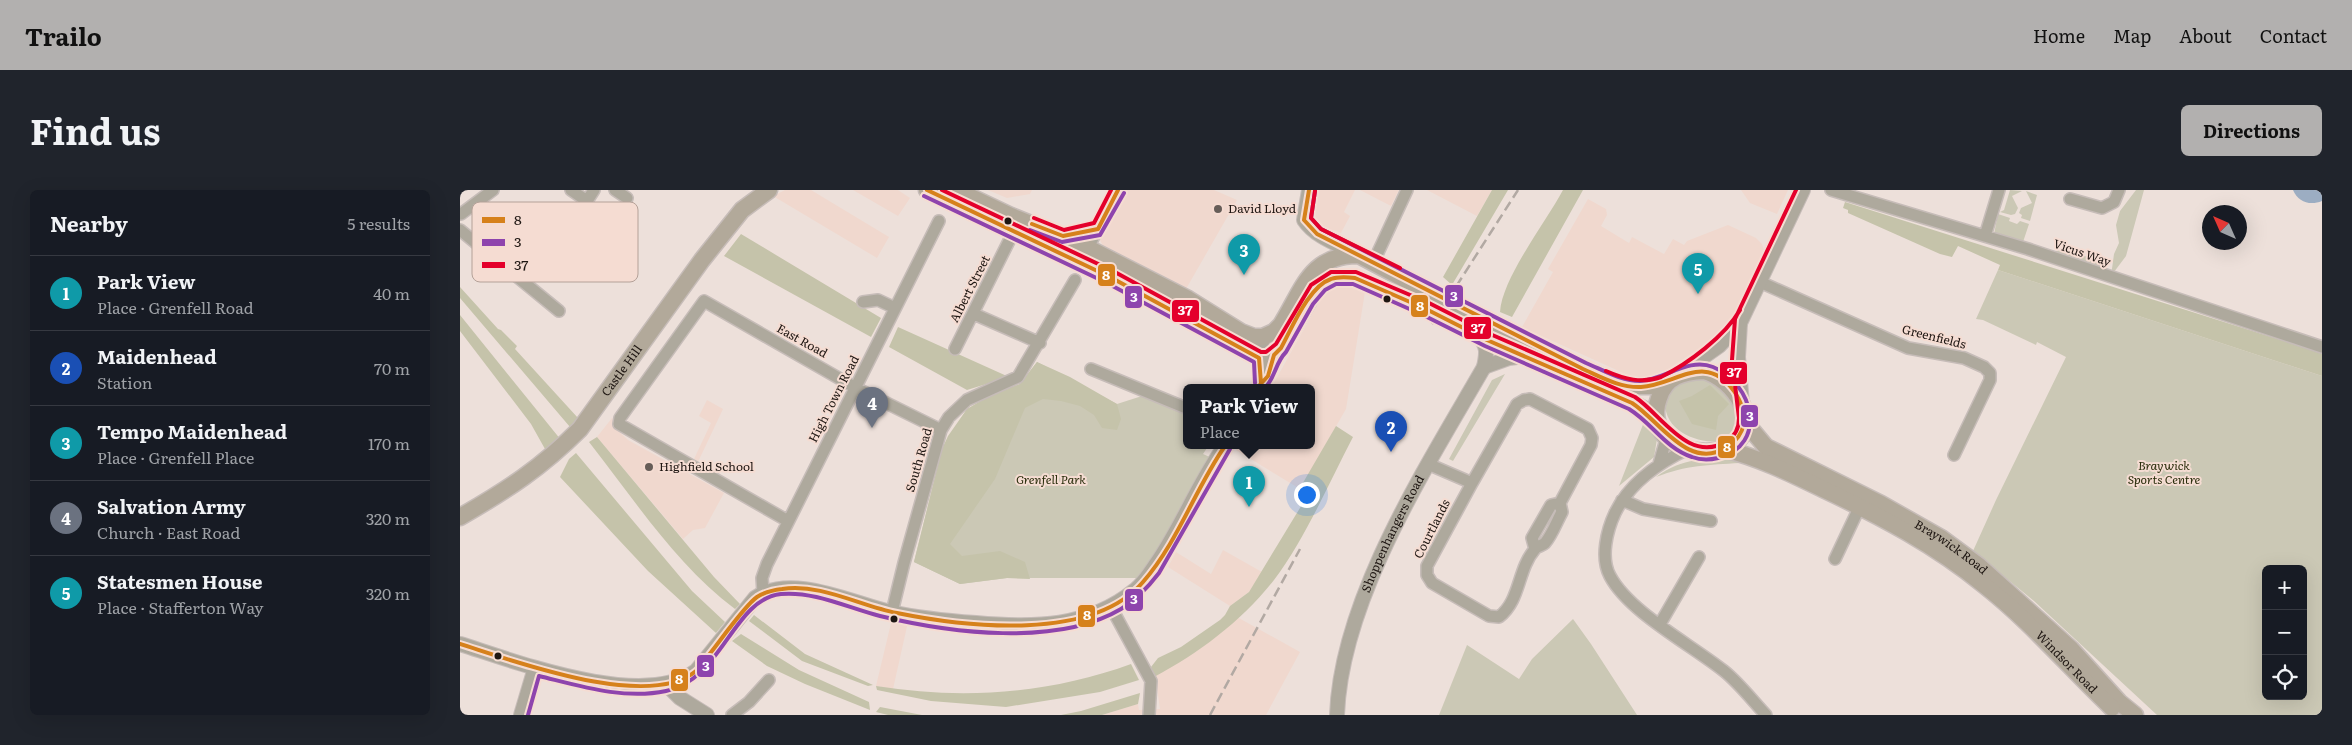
<!DOCTYPE html>
<html lang="en">
<head>
<meta charset="utf-8">
<style>
  :root { --surface:#171b24; --page:#20242c; --text:#f1f3f6; --muted:#9ea1a6; --line:#363941; --accent:#b2b0af }
  body { margin:0; font-family:Literata,serif; background:var(--page); color:var(--text) }
  .controls { position:absolute; right:15px; bottom:15px; display:grid; overflow:hidden; border-radius:8px; box-shadow:0 5px 20px #0002 }
  .controls button { width:45px; height:45px; display:grid; place-items:center; padding:0; border:0; border-bottom:1px solid var(--line); background:var(--surface); color:var(--text); font:25px sans-serif }
  .compass { position:absolute; left:1742px; top:15px; width:45px; height:45px; border-radius:50%; background:var(--surface); box-shadow:0 5px 20px #0002; rotate:315deg }
  .you { position:absolute; left:846px; top:304px; width:18px; height:18px; margin:-12px; border:4px solid #fff; border-radius:50%; background:#1a73e8; box-shadow:0 0 0 8px #1a73e833 }
  .badge { display:grid; place-items:center; width:32px; height:32px; border-radius:50%; background:var(--accent); color:#fff; font-size:16px; font-weight:700 }
  .pin { position:absolute; translate:-50% -41px; filter:drop-shadow(0 1px 2px #0008) }
  .pin::after { content:''; position:absolute; top:26px; width:18px; height:15px; background:inherit; clip-path:polygon(0 0,100% 0,50% 100%) }
  .popup { position:absolute; left:723px; top:194px; width:132px; height:65px; box-sizing:border-box; display:grid; place-content:center; border-radius:8px; background:var(--surface); filter:drop-shadow(0 1px 4px #0005); font-size:16px; white-space:nowrap; color:var(--muted) }
  .popup b { font-size:19px; color:var(--text) }
  .popup::after { content:''; position:absolute; left:50%; top:100%; margin-left:-10px; border:10px solid transparent; border-top-color:var(--surface) }
  .list { margin:0; padding:0; list-style:none }
  h2 { display:flex; justify-content:space-between; align-items:center; height:65px; margin:0; padding:0 20px; font-size:21px }
  h2 small { font-size:16px; font-weight:400; color:var(--muted) }
  .list li { display:grid; grid-template-columns:32px 1fr auto; gap:15px; align-items:center; box-sizing:border-box; height:75px; padding:0 20px; border-top:1px solid var(--line) }
  .list b { display:block; font-size:19px; white-space:nowrap }
  .list p { margin:0; font-size:16px; white-space:nowrap; color:var(--muted) }
  .list em { font-size:16px; font-style:normal; color:var(--muted) }
  .icon { flex:none; width:28px; height:28px; fill:none; stroke:currentColor; stroke-width:2; stroke-linecap:round; stroke-linejoin:round }
  .map { position:relative; flex:none; width:1862px; height:525px; overflow:hidden; border-radius:8px }
  header { display:flex; align-items:center; gap:30px; box-sizing:border-box; height:70px; padding:0 25px; background:var(--accent); color:#111 }
  header strong { font-size:24px }
  nav { display:flex; gap:28px; margin-inline-start:auto; font-size:18px }
  .intro { display:flex; align-items:center; justify-content:space-between; box-sizing:border-box; height:120px; padding:0 30px }
  h1 { margin:0; font-size:35px }
  .button { padding:12px 22px; border-radius:8px; background:var(--accent); color:#111; font-size:18px; font-weight:700 }
  main { display:flex; gap:30px; padding:0 30px }
  aside { flex:1; background:var(--surface); border-radius:8px; box-shadow:0 5px 20px #0002 }
  .map>svg:first-child { display:block }
</style>
</head>
<body>
<header>
<strong>Trailo</strong>
<nav><a>Home</a><a>Map</a><a>About</a><a>Contact</a></nav>
</header>
<div class="intro"><h1>Find us</h1><a class="button">Directions</a></div>
<main>
<aside>
<h2>Nearby<small>5 results</small></h2>
<ul class="list">
<li><span class="badge" style="background:#0f9aa8">1</span><div><b>Park View</b><p>Place · Grenfell Road</p></div><em>40 m</em></li>
<li><span class="badge" style="background:#1a4fb4">2</span><div><b>Maidenhead</b><p>Station</p></div><em>70 m</em></li>
<li><span class="badge" style="background:#0f9aa8">3</span><div><b>Tempo Maidenhead</b><p>Place · Grenfell Place</p></div><em>170 m</em></li>
<li><span class="badge" style="background:#6b7280">4</span><div><b>Salvation Army</b><p>Church · East Road</p></div><em>320 m</em></li>
<li><span class="badge" style="background:#0f9aa8">5</span><div><b>Statesmen House</b><p>Place · Stafferton Way</p></div><em>320 m</em></li>
</ul>
</aside>
<div class="map">
<svg width="1862" height="525" viewBox="0 0 1862 525">
  <rect width="100%" height="100%" fill="#ede0da"/>
  <path fill="#f0d8ce" d="M 325,0 L 351,0 L 429,47 L 417,68 L 313,6 Z
    M 393,0 L 438,0 L 450,8 L 438,26 Z
    M 528,0 L 572,0 L 570,4 L 547,8 Z
    M 665,0 L 754,0 L 777,10 L 726,99 L 643,56 L 640,50 Z
    M 857,0 L 895,0 L 884,22 L 890,26 L 881,43 L 849,32 Z
    M 900,0 L 939,0 L 931,16 Z
    M 967,0 L 1032,0 L 1017,26 Z
    M 1281,0 L 1328,0 L 1317,24 L 1290,13 Z
    M 1128,9 L 1146,19 L 1147,25 L 1141,36 L 1169,53 L 1172,47 L 1204,64 L 1213,49 L 1224,55 L 1227,51 L 1268,35 L 1296,48 L 1302,54 L 1305,63 L 1272,131 L 1263,143 L 1199,185 L 1172,187 L 1062,137 L 1093,82 L 1088,79 Z
    M 878,95 L 892,95 L 905,102 L 886,219 L 840,299 L 776,260 L 778,256 L 852,256 L 852,198 L 811,198 L 863,105 L 870,98 Z
    M 247,210 L 263,219 L 238,272 L 234,269 L 251,233 L 239,226 Z
    M 152,228 L 156,239 L 168,250 L 264,303 L 245,338 L 233,340 L 223,349 L 137,247 Z
    M 763,360 L 802,382 L 789,402 L 770,416 L 708,377 L 716,362 L 751,384 Z
    M 777,427 L 840,462 L 806,525 L 642,525 L 678,514 L 679,520 L 700,519 L 695,484 Z
    M 432,429 L 448,432 L 433,499 L 416,496 Z"/>
  <path fill="#cbc8b5" fill-rule="evenodd" d="M 1550,0 L 1562,1 L 1552,6 L 1558,18 L 1555,24 L 1551,25 L 1540,22 L 1544,20 Z
    M 1676,0 L 1684,0 L 1666,66 L 1651,86 L 1654,64 L 1659,53 L 1656,35 L 1660,21 Z
    M 1566,1 L 1577,5 L 1570,31 L 1561,28 L 1562,25 L 1559,23 L 1561,18 L 1572,13 Z
    M 1538,24 L 1550,28 L 1549,31 L 1557,34 L 1560,31 L 1569,34 L 1563,52 L 1534,44 Z
    M 1606,60 L 1646,73 L 1644,84 L 1584,62 Z
    M 1538,80 L 1862,186 L 1862,525 L 1697,525 L 1574,411 L 1513,361 L 1536,310 L 1606,167 L 1577,152 L 1576,155 L 1523,130 L 1516,129 ZM 1806,379 L 1843,379 L 1843,506 L 1806,506 Z
    M 577,172 L 657,214 L 682,206 L 726,225 L 726,256 L 745,256 L 747,258 L 743,264 L 752,268 L 682,388 L 547,388 L 500,394 L 454,372 L 482,259 L 507,219 L 560,194 Z
    M 1045,184 L 993,271 L 989,269 L 1032,190 Z
    M 1245,187 C 1268,199 1289,228 1267,251 C 1240,255 1203,243 1205,210 C 1205,205 1209,197 1215,194 C 1224,190 1236,189 1245,187 Z
    M 1184,232 L 1197,249 L 1194,267 L 1159,296 Z
    M 1278,268 L 1280,273 C 1248,275 1227,275 1196,287 C 1223,267 1246,269 1278,268 Z
    M 1113,429 L 1131,454 L 1177,525 L 979,525 L 1007,455 L 1059,489 L 1072,469 Z"/>
  <path fill="#c5c3aa" d="M 1032,0 L 1048,0 L 992,95 L 983,87 Z
    M 1103,0 L 1123,0 L 1052,127 L 1040,122 C 1042,88 1086,32 1103,0 Z
    M 1385,12 L 1862,163 L 1862,186 L 1538,80 L 1540,75 L 1498,56 L 1492,67 L 1480,64 L 1388,23 L 1388,20 L 1383,18 Z
    M 281,44 L 421,128 L 411,147 L 264,66 Z
    M 0,97 L 38,139 L 41,140 L 57,156 L 55,159 L 118,228 L 110,237 L 0,108 Z
    M 0,125 L 101,250 L 85,259 L 71,234 L 0,141 Z
    M 438,137 L 549,187 L 507,200 L 429,157 Z
    M 577,172 L 610,187 L 657,214 L 661,229 L 657,240 L 642,238 L 634,225 L 620,216 L 601,211 L 583,209 L 565,218 L 535,289 L 490,354 L 502,366 L 540,361 L 565,372 L 570,389 L 547,388 L 500,394 L 454,372 L 482,259 L 488,246 L 507,219 L 534,203 L 560,194 Z
    M 1250,195 L 1269,214 L 1258,226 L 1256,240 L 1232,234 L 1219,211 L 1232,206 Z
    M 876,236 L 893,247 C 869,293 845,349 814,390 C 782,431 739,463 694,487 L 691,477 L 698,468 L 721,457 L 760,430 L 765,425 L 770,416 L 789,402 L 846,308 L 837,303 Z
    M 137,247 L 254,387 L 280,414 L 275,419 C 216,375 174,309 129,252 Z
    M 116,263 L 232,401 L 265,432 L 256,443 L 188,381 L 100,287 L 109,269 Z
    M 294,425 L 345,464 L 413,495 L 408,496 L 342,471 L 289,431 Z
    M 281,444 L 339,480 L 409,512 L 410,520 L 345,494 L 307,476 L 272,451 Z
    M 671,474 L 679,490 L 640,502 L 546,517 L 471,511 L 417,500 L 416,496 C 502,510 589,504 671,474 Z
    M 680,503 L 678,514 L 642,525 L 601,525 L 621,521 Z
    M 420,517 L 462,525 L 428,525 L 416,522 Z"/>
  <path fill="#9cadc2" d="M 1833,0 L 1862,0 L 1862,11 C 1850,16 1838,12 1833,0 Z"/>
  <g fill="none" stroke-linecap="round" stroke-linejoin="round">
    <defs>
      <path id="minor" d="M 111,0 L 127,11 L 134,0
        M 155,0 L 167,8
        M 1371,0 L 1568,59 L 1862,157
        M 1610,9 L 1642,18 L 1654,12 L 1659,0
        M 1,24 L 33,0
        M 0,40 L 99,121
        M 603,46 L 638,39
        M 1525,46 L 1539,0
        M 603,64 L 624,56 L 632,50 L 658,0
        M 914,71 L 947,0
        M 1300,92 L 1448,158 L 1504,168 L 1524,177 L 1530,183 L 1530,190 L 1494,265
        M 403,112 L 418,110 L 435,118
        M 514,124 L 580,153
        M 495,159 L 549,51
        M 631,179 L 726,218
        M 1228,259 C 1198,273 1170,292 1155,323 C 1147,340 1140,368 1150,386 C 1169,422 1230,454 1264,481 C 1279,493 1292,510 1306,525
        M 968,274 L 1012,293 L 1057,214 L 1064,210 L 1070,209 L 1128,239 L 1132,248 L 1131,255 L 1100,313 L 1102,322 C 1097,331 1092,345 1085,353 C 1082,356 1077,356 1075,359 C 1057,380 1061,410 1039,427 L 1029,426 L 972,393 L 967,385 L 967,376 L 1012,293
        M 1199,274 L 1207,246
        M 1162,310 L 1183,319 L 1251,331
        M 328,331 L 159,234 L 160,228 L 244,111 L 396,198 L 481,240
        M 1075,359 L 1072,348 L 1091,315 L 1100,313
        M 1375,369 L 1400,316
        M 303,402 L 302,388 L 307,374 L 479,31
        M 651,417 L 691,491 L 689,525
        M 432,422 L 444,373 L 481,240 L 489,227 L 507,210 L 558,187 L 615,90
        M 1200,434 L 1239,367
        M 272,525 L 289,512 L 309,490"/>
      <g id="tertiary">
        <path d="M 849,0 L 844,30 C 856,48 881,55 899,65"/>
        <path d="M 1280,133 L 1278,167 L 1282,214"/>
        <path d="M 1024,177 L 1049,168 L 1066,166"/>
        <path d="M 1218,185 L 1259,156 L 1280,133 L 1343,0"/>
        <path d="M 801,193 L 801,175 L 799,168 L 803,147"/>
        <path d="M 0,454 C 57,472 183,520 236,481 L 295,408 C 332,383 391,413 430,422 C 458,428 487,431 516,433 C 573,438 629,438 675,400 C 684,393 690,383 696,374 C 722,337 739,291 765,256"/>
        <path d="M 207,495 L 220,508 L 247,525"/>
        <path d="M 61,525 L 75,478"/>
        <path id="s1" d="M 877,525 C 881,409 967,276 1024,177 C 1027,163 1028,156 1018,145"/>
      </g>
      <g id="primary">
        <path d="M 467,0 L 650,87 L 799,168 L 808,168 L 821,158 L 855,100 L 866,91 L 873,88 L 895,88 L 966,119 L 1027,150 L 1172,213 L 1183,219 L 1198,235"/>
        <path d="M 496,0 L 551,26 L 618,53 L 728,109 L 781,142 L 794,147 L 803,147 L 814,142 L 821,135 C 843,100 850,64 899,65 L 1001,119 L 1123,179 L 1167,196 L 1191,196 L 1206,193"/>
        <path d="M 1244,181 C 1273,188 1306,236 1270,256 C 1249,268 1206,261 1198,234 C 1195,226 1196,216 1199,208 C 1206,186 1223,182 1244,181 Z"/>
        <path id="s2" d="M 1284,226 L 1291,239 L 1306,257 L 1421,314 L 1481,348 L 1519,376 L 1611,459 L 1659,512 L 1675,525"/>
        <path id="s3" d="M 1264,259 C 1300,268 1332,284 1365,300 C 1422,327 1475,355 1524,395 C 1570,431 1609,477 1652,518"/>
        <path id="s4" d="M 0,327 C 47,300 81,278 120,239 L 242,70 L 282,20 L 309,0"/>
      </g>
    </defs>
    <use href="#minor" stroke="#c6bcb8" stroke-width="14"/>
    <use href="#tertiary" stroke="#c6bcb8" stroke-width="16"/>
    <use href="#primary" stroke="#c6bcb8" stroke-width="19"/>
    <use href="#minor" stroke="#aea99d" stroke-width="11"/>
    <use href="#tertiary" stroke="#aea99d" stroke-width="14"/>
    <use href="#primary" stroke="#b2a99a" stroke-width="16"/>
    <path stroke="#b2a9a3" stroke-width="2.5" stroke-dasharray="10 5" stroke-linecap="butt" d="M 972,134 L 1058,0
      M 750,525 L 840,359"/>
    <defs>
      <path id="bus-1" d="M 467,0 L 650,87 L 799,168 L 801,193
        M 572,34 L 603,46 L 638,39 L 658,0
        M 797,198 L 808,186 L 814,165 L 821,158 C 832,138 849,96 871,89 C 879,86 887,87 895,88 L 966,119 L 1027,150 L 1172,213 C 1200,231 1229,282 1267,257 C 1277,251 1282,244 1284,233 C 1286,222 1280,210 1274,201 C 1245,161 1216,195 1181,197 C 1160,198 1141,187 1123,179 L 857,44 L 844,30 L 849,0
        M 0,454 C 54,471 188,521 236,481 C 241,477 244,471 248,466 C 258,454 285,415 297,407 C 305,402 313,400 322,399 C 361,393 400,416 437,423 C 506,437 632,452 683,392 C 718,352 735,299 765,256"/>
      <path id="bus-2" d="M 464,6 L 647,93 L 794,172 L 795,193
        M 570,40 L 602,52 L 640,45 L 664,3
        M 805,198 C 816,186 815,173 826,162 L 853,114 L 865,100 L 876,94 L 893,94 L 963,125 L 1025,156 L 1169,219 C 1192,233 1205,258 1232,267 C 1240,270 1250,270 1258,268 C 1309,255 1293,193 1253,177 C 1228,167 1205,190 1180,191 C 1161,191 1143,180 1126,173 L 861,39 L 851,28 L 855,1
        M 68,525 L 79,486 C 120,496 164,510 206,501 C 262,490 273,409 321,404 C 355,401 388,418 420,426 C 490,443 597,457 661,419 C 676,410 689,396 699,383 L 770,259"/>
      <path id="bus-3" d="M 482,0 L 653,81 L 801,162 L 806,162 L 816,154 L 851,95 L 871,82 L 896,82 L 969,113 L 1030,144 L 1175,207 C 1201,224 1229,275 1267,251 C 1275,246 1279,238 1279,228 L 1272,170 L 1275,129 L 1336,0
        M 855,1 L 851,28 L 861,39 L 940,78
        M 574,28 L 604,40 L 634,33 L 651,0
        M 1146,181 C 1164,189 1182,194 1201,187 C 1228,174 1265,146 1280,120"/>
    </defs>
    <use href="#bus-1" stroke="#f5dcd2" stroke-width="8"/>
    <use href="#bus-2" stroke="#f5dcd2" stroke-width="8"/>
    <use href="#bus-3" stroke="#f5dcd2" stroke-width="8"/>
    <use href="#bus-1" stroke="#d6811b" stroke-width="4"/>
    <use href="#bus-2" stroke="#8e44ad" stroke-width="4"/>
    <use href="#bus-3" stroke="#e4002b" stroke-width="4"/>
  </g>
  <g fill="#665d58" stroke="#f5dcd2" stroke-width="2">
    <circle cx="758" cy="19" r="5"/>
    <circle cx="189" cy="277" r="5"/>
  </g>
  <g fill="#1e1612" stroke="#f5dcd2" stroke-width="2">
    <circle cx="548" cy="31" r="4.5"/>
    <circle cx="927" cy="109" r="4.5"/>
    <circle cx="434" cy="429" r="4.5"/>
    <circle cx="38" cy="466" r="4.5"/>
  </g>
  <g text-anchor="middle" stroke-width="4" stroke-linejoin="round" paint-order="stroke">
    <g font-size="12" fill="#1e1612" stroke="#f5dcd2" text-anchor="start">
      <text x="768" y="23">David Lloyd</text>
      <text x="199" y="281">Highfield School</text>
    </g>
    <g font-size="12" fill="#1e1612" stroke="#f5dcd2">
      <text transform="translate(1622 63) rotate(19)" y="4">Vicus Way</text>
      <text transform="translate(510 99) rotate(-63)" y="4">Albert Street</text>
      <text transform="translate(1474 147) rotate(14)" y="4">Greenfields</text>
      <text transform="translate(342 151) rotate(29)" y="4">East Road</text>
      <text dy="4" stroke="none"><textPath href="#s4" startOffset="221">Castle Hill</textPath></text>
      <text transform="translate(374 209) rotate(-63)" y="4">High Town Road</text>
      <text transform="translate(459 270) rotate(-74)" y="4">South Road</text>
      <text transform="translate(972 339) rotate(-63)" y="4">Courtlands</text>
      <text dy="4" stroke="none"><textPath href="#s1" startOffset="191">Shoppenhangers Road</textPath></text>
      <text dy="4" stroke="none"><textPath href="#s2" startOffset="249">Braywick Road</textPath></text>
      <text dy="4" stroke="none"><textPath href="#s3" startOffset="408">Windsor Road</textPath></text>
    </g>
    <g font-size="12" font-style="italic" fill="#282c0a" stroke="#f5dcd2">
      <text x="1704" y="280">Braywick<tspan x="1704" dy="14">Sports Centre</tspan></text>
      <text x="591" y="294">Grenfell Park</text>
    </g>
  </g>
  <rect x="12" y="12" width="166" height="80" rx="8" fill="#f5dcd2" stroke="#b4a198" stroke-width="1"/>
  <rect x="22" y="27" width="23" height="6" fill="#d6811b"/>
  <rect x="22" y="49" width="23" height="7" fill="#8e44ad"/>
  <rect x="22" y="72" width="23" height="6" fill="#e4002b"/>
  <g font-size="14" fill="#1e1612">
    <text x="54" y="35">8</text>
    <text x="54" y="57">3</text>
    <text x="54" y="80">37</text>
  </g>
  <g stroke="#f5dcd2" stroke-width="2">
    <rect x="637" y="73" width="19" height="24" rx="5" fill="#d6811b"/>
    <rect x="984" y="94" width="20" height="24" rx="5" fill="#8e44ad"/>
    <rect x="664" y="95" width="19" height="24" rx="5" fill="#8e44ad"/>
    <rect x="950" y="104" width="19" height="24" rx="5" fill="#d6811b"/>
    <rect x="711" y="109" width="29" height="24" rx="5" fill="#e4002b"/>
    <rect x="1003" y="126" width="29" height="24" rx="5" fill="#e4002b"/>
    <rect x="1259" y="171" width="29" height="24" rx="5" fill="#e4002b"/>
    <rect x="1280" y="214" width="19" height="24" rx="5" fill="#8e44ad"/>
    <rect x="1257" y="245" width="19" height="24" rx="5" fill="#d6811b"/>
    <rect x="664" y="398" width="20" height="24" rx="5" fill="#8e44ad"/>
    <rect x="617" y="414" width="19" height="24" rx="5" fill="#d6811b"/>
    <rect x="236" y="464" width="19" height="24" rx="5" fill="#8e44ad"/>
    <rect x="210" y="478" width="19" height="24" rx="5" fill="#d6811b"/>
  </g>
  <g font-size="14" text-anchor="middle" font-weight="bold" fill="#fff">
    <text x="646" y="90">8</text>
    <text x="994" y="111">3</text>
    <text x="674" y="112">3</text>
    <text x="960" y="121">8</text>
    <text x="725" y="125">37</text>
    <text x="1018" y="143">37</text>
    <text x="1274" y="187">37</text>
    <text x="1290" y="231">3</text>
    <text x="1267" y="262">8</text>
    <text x="674" y="414">3</text>
    <text x="627" y="430">8</text>
    <text x="246" y="481">3</text>
    <text x="219" y="494">8</text>
  </g>
</svg>
<div class="controls">
<button>+</button>
<button>−</button>
<button><svg class="icon" aria-label="locate" viewBox="0 0 24 24"><circle cx="12" cy="12" r="6"/><path d="M12 2v4M12 18v4M2 12h4M18 12h4"/></svg></button>
</div>
<svg class="compass" viewBox="-18 -18 36 36"><path d="M0-13l5 13h-10z" fill="#e53935"/><path d="M0 13l5-13h-10z" fill="#9ea1a6"/></svg>
<div class="you"></div>
<div class="pin badge" style="left:789px;top:317px;background:#0f9aa8">1</div>
<div class="popup"><b>Park View</b>Place</div>
<div class="pin badge" style="left:931px;top:262px;background:#1a4fb4">2</div>
<div class="pin badge" style="left:784px;top:85px;background:#0f9aa8">3</div>
<div class="pin badge" style="left:412px;top:238px;background:#6b7280">4</div>
<div class="pin badge" style="left:1238px;top:104px;background:#0f9aa8">5</div>
</div>
</main>
</body>
</html>
